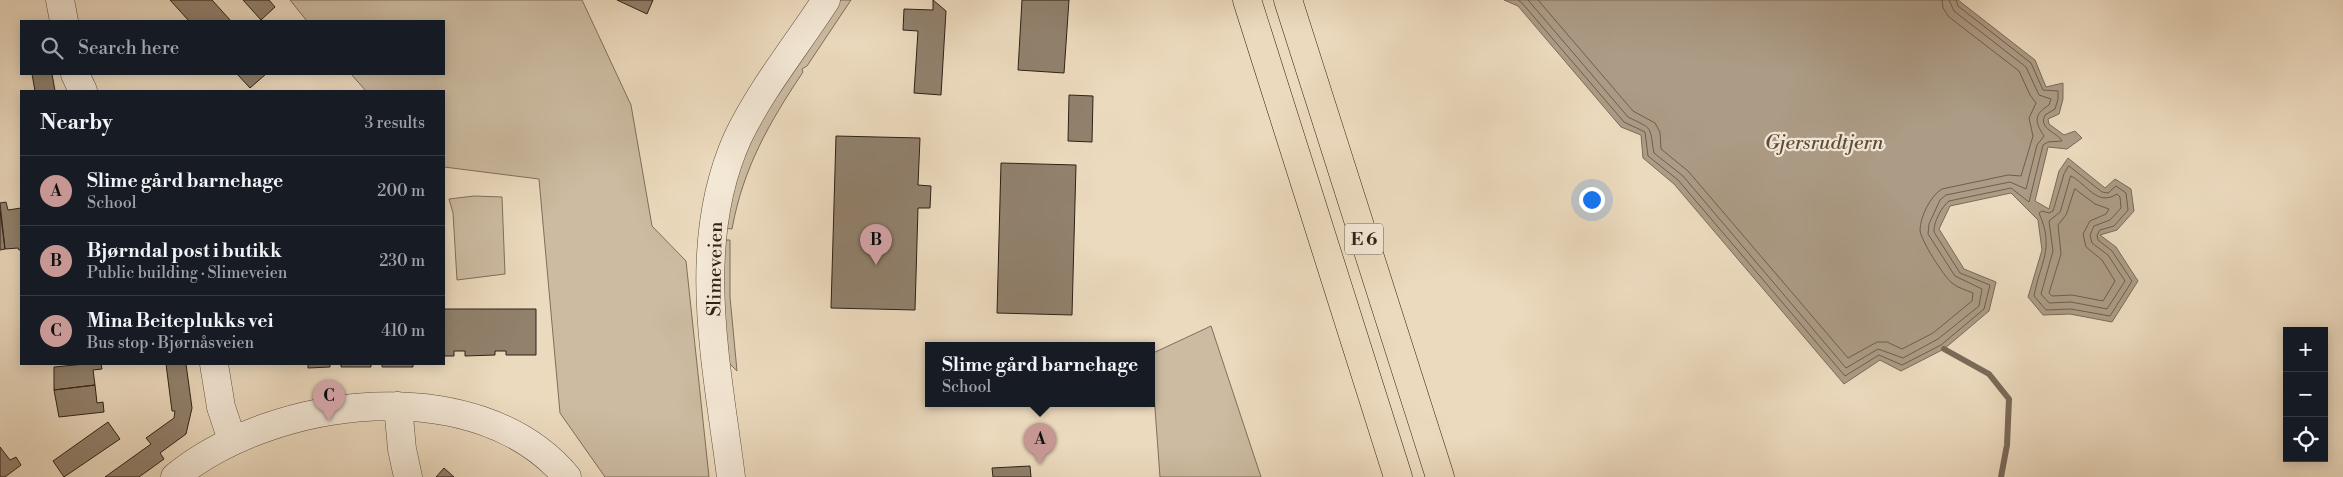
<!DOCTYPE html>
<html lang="en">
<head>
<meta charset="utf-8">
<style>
  :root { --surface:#171b24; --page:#242831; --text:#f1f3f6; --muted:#9ea1a6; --line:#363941; --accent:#c59692 }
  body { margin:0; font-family:"Libre Bodoni",serif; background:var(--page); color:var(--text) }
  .controls { position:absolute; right:15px; bottom:15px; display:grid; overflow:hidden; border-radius:0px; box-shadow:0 2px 12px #0003 }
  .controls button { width:45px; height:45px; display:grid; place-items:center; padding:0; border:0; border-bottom:1px solid var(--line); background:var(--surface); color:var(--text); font:25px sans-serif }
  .you { position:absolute; left:1591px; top:199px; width:18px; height:18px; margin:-12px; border:4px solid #fff; border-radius:50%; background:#1a73e8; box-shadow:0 0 0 8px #1a73e833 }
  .badge { display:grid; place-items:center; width:32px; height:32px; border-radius:50%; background:var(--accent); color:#111; font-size:16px; font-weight:700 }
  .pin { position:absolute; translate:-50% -41px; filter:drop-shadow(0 1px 2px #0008) }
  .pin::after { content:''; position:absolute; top:26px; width:18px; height:15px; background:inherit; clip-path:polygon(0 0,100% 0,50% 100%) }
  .popup { position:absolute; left:925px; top:342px; width:230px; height:65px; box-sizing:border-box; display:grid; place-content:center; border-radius:0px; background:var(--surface); filter:drop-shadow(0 1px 4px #0005); font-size:16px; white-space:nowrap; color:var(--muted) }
  .popup b { font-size:19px; color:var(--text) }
  .popup::after { content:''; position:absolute; left:50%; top:100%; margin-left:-10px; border:10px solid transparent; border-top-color:var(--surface) }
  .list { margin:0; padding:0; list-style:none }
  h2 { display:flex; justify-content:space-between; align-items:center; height:65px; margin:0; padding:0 20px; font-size:21px }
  h2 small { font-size:16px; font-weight:400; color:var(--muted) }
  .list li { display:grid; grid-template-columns:32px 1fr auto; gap:15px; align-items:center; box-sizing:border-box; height:70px; padding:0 20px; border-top:1px solid var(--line) }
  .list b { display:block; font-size:19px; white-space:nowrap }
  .list p { margin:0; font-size:16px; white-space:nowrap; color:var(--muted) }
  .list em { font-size:16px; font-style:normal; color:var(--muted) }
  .icon { flex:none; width:28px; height:28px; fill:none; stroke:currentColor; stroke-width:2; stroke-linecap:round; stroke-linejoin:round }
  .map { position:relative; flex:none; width:2343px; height:477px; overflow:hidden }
  .search { position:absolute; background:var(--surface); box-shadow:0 2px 12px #0003; left:20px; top:20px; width:425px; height:55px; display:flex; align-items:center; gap:12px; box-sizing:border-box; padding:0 18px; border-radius:0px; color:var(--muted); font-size:19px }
  .panel { position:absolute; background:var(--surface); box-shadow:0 2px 12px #0003; left:20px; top:90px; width:425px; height:275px; border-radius:0px }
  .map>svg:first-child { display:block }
</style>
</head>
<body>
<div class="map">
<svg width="2343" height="477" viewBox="0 0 2343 477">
  <rect width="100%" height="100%" fill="#ecdabe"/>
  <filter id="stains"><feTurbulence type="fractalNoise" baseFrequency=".004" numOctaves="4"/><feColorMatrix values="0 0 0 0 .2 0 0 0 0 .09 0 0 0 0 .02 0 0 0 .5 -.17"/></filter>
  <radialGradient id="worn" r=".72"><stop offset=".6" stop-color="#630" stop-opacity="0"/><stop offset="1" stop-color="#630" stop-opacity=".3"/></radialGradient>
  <path fill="#ccbba1" stroke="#7e6e5c" d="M 290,0 L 582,0 L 631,105 L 652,226 L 686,261 L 709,477 L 605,477 L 560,413 L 539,179 L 444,167 L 444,91 L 366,91 L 351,74 L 444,74 L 444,21 L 307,21 Z
    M 840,0 L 851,0 L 807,66 L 802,69 L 803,72 C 769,123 743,168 732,229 L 724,228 C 729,201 736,172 747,147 C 771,95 808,48 840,0 Z
    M 474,196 L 502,197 L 505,274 L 457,280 L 453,213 L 449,199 Z
    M 722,240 L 730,240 L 730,297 L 737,371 L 729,363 L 722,303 Z
    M 1211,326 L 1261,477 L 1160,477 L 1151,354 Z"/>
  <path fill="#ac9b85" stroke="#7a6a59" d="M 1504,0 L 1958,0 L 2035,60 L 2046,87 L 2063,83 L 2063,99 L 2059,114 L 2048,119 L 2049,124 L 2064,135 L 2075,131 L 2082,138 L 2067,149 L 2048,147 L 2035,201 L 2049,209 L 2059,171 L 2068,158 L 2105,188 L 2115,179 L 2131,189 L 2134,211 L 2117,230 L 2100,235 L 2116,247 L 2138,281 L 2112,322 L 2070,314 L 2043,315 L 2028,297 L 2042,250 L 2038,220 L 2011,193 L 1950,206 L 1939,229 L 1964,269 L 1996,282 L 1989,311 L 1944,349 L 1901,371 L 1880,360 L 1844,384 L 1674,184 L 1643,158 L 1641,135 L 1621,127 L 1518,6 Z"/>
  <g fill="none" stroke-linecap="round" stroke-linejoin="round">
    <path stroke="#6e5e4e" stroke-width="1" d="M 1518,0 L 1522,3 L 1624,122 L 1645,132 L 1648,156 L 1678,180 L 1845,376 L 1879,355 L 1902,365 L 1941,345 L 1984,309 L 1990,285 L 1960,273 L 1934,232 C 1933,223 1942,206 1949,201 L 2011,188 L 2029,202 L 2043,145 L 2048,142 L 2062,141 C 2057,132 2038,129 2045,115 L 2055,109 L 2058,99 L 2058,91 L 2043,90 L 2031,63 L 1958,6 L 1956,0
      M 1528,0 L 1628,117 C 1654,130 1649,125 1654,153 L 1683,176 L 1846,368 L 1878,349 L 1903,358 L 1938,339 L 1979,306 L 1982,289 L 1955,276 L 1928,234 L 1929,224 L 1940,200 L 1946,195 L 2010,182 L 2026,189 L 2037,145 L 2044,136 C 2035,122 2033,115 2049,105 L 2051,99 L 2039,95 L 2026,67 L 1954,11 L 1949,0
      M 1538,0 L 1633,111 L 1655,123 L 1660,132 L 1661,149 L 1688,171 L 1848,358 L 1877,342 L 1887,342 L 1902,349 L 1933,333 L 1972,301 L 1973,293 C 1966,290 1958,288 1952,283 C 1944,277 1920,239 1920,230 C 1920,217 1931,195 1942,189 L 2008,175 L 2021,176 L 2033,136 L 2029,118 L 2036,103 L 2030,95 L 2019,71 L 1949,17 L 1943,8 L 1942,0
      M 2069,166 L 2102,192 L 2108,193 L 2116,186 L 2126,193 L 2128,210 L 2114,226 L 2100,230 L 2097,235 L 2098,240 L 2112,251 L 2132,281 L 2110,316 L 2071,309 L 2046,310 L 2034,296 C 2040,262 2055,249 2039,213 L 2042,211 L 2049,213 L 2053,211 L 2064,174 Z
      M 2071,176 C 2087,184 2097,207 2117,194 L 2120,197 L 2121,208 L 2110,220 L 2094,226 L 2090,235 L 2092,243 L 2108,255 L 2125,281 L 2107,309 L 2071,302 L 2049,303 L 2041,294 L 2053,251 L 2049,221 L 2060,212 Z
      M 2075,189 L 2095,204 L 2109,209 L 2106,214 L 2090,221 L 2083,234 L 2086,247 L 2102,260 L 2115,281 L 2103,301 L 2072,295 L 2052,296 L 2049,293 L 2061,254 L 2058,225 L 2066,215 Z"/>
    <path stroke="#7a6a59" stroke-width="6" d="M 1944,349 L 1989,374 L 2009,399 L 2007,445 L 2001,477"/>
  </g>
  <path fill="#91816d" stroke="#2f2116" d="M 170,0 L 212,0 L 231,21 L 189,21 Z
    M 243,0 L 269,0 L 275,7 L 261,20 Z
    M 617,0 L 653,0 L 647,14 Z
    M 933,0 L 946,11 L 941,95 L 914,93 L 918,31 L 903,30 L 904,9 L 933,10 Z
    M 1022,0 L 1069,0 L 1064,73 L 1018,70 Z
    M 32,74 L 52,74 L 55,91 L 35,91 Z
    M 237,74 L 266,74 L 250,88 Z
    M 1069,95 L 1093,96 L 1092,142 L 1068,141 Z
    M 836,136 L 920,138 L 918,185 L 931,186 L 930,208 L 918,208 L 915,310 L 831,308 Z
    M 1001,163 L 1076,165 L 1072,315 L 997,313 Z
    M 6,202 L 8,210 L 21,208 L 21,250 L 19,250 L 18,248 L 5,249 L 0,203 Z
    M 0,210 L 5,249 L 0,250 Z
    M 444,309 L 536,309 L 536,355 L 506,355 L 506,351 L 495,351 L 495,355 L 465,356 L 465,351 L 454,351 L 454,356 L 444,356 Z
    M 85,364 L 101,364 L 102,369 L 93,370 L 95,385 L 54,390 L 54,367 Z
    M 166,364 L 186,364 L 192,408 L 186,434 L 160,453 L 164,459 L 139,477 L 105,477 L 151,444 L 146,438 L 174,418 L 175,411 L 172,411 Z
    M 308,364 L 330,364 L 330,367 L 308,368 Z
    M 341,364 L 371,364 L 371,367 L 341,367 Z
    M 382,364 L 413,364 L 413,367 L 382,367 Z
    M 95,385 L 97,403 L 103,402 L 104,412 L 59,417 L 54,390 Z
    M 108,422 L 120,439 L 64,477 L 53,461 Z
    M 0,447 L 10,460 L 16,457 L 21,465 L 5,477 L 0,477 Z
    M 1030,466 L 1031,477 L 993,477 L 992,468 Z
    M 444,468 L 454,477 L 436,477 Z"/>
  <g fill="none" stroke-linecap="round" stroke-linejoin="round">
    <defs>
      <path id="minor" d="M 60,0 L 64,21
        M 75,74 L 83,91
        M 214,364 L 221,407 L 232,440
        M 398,406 L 402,449 L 408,477
        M 175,477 C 274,396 477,370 567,477
        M 731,477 C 717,365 689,245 738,137 C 761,89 797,45 826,0"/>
      <path id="highway" d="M 1247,0 L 1398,477
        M 1288,0 L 1440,477"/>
    </defs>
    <use href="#minor" stroke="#5e4f40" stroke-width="29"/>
    <use href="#highway" stroke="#2f2116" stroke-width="29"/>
    <use href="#minor" stroke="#f3e7d5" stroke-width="28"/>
    <use href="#highway" stroke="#ecdabe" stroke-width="28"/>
  </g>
  <g text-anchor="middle" stroke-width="4.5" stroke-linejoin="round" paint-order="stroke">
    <rect fill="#f3e7d5" stroke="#6a5c4f" stroke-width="1" x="1345" y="223.5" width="38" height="31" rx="4"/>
    <g font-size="18" font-weight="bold" fill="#2f2116">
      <text x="1364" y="245">E 6</text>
    </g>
    <g font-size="19" fill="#2f2116" stroke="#f3e7d5">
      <text transform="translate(714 269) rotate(-89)" y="7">Slimeveien</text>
    </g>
    <g font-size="20" font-style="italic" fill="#5b4c3d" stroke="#f3e7d5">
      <text x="1824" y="149">Gjersrudtjern</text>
    </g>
  </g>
  <rect width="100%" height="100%" filter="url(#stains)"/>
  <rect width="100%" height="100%" fill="url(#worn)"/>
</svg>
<div class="controls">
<button>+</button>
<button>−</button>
<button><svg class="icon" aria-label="locate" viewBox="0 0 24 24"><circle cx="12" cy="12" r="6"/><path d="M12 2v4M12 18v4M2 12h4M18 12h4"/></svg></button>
</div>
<div class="you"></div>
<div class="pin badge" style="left:1040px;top:464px">A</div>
<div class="popup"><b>Slime gård barnehage</b>School</div>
<div class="pin badge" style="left:876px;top:265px">B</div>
<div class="pin badge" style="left:329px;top:421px">C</div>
<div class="search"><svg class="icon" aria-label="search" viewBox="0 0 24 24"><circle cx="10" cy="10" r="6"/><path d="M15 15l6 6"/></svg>Search here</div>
<section class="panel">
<h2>Nearby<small>3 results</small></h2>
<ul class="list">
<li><span class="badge">A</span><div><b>Slime gård barnehage</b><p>School</p></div><em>200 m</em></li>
<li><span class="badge">B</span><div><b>Bjørndal post i butikk</b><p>Public building · Slimeveien</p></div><em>230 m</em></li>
<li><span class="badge">C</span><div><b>Mina Beiteplukks vei</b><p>Bus stop · Bjørnåsveien</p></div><em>410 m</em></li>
</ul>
</section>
</div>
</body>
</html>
